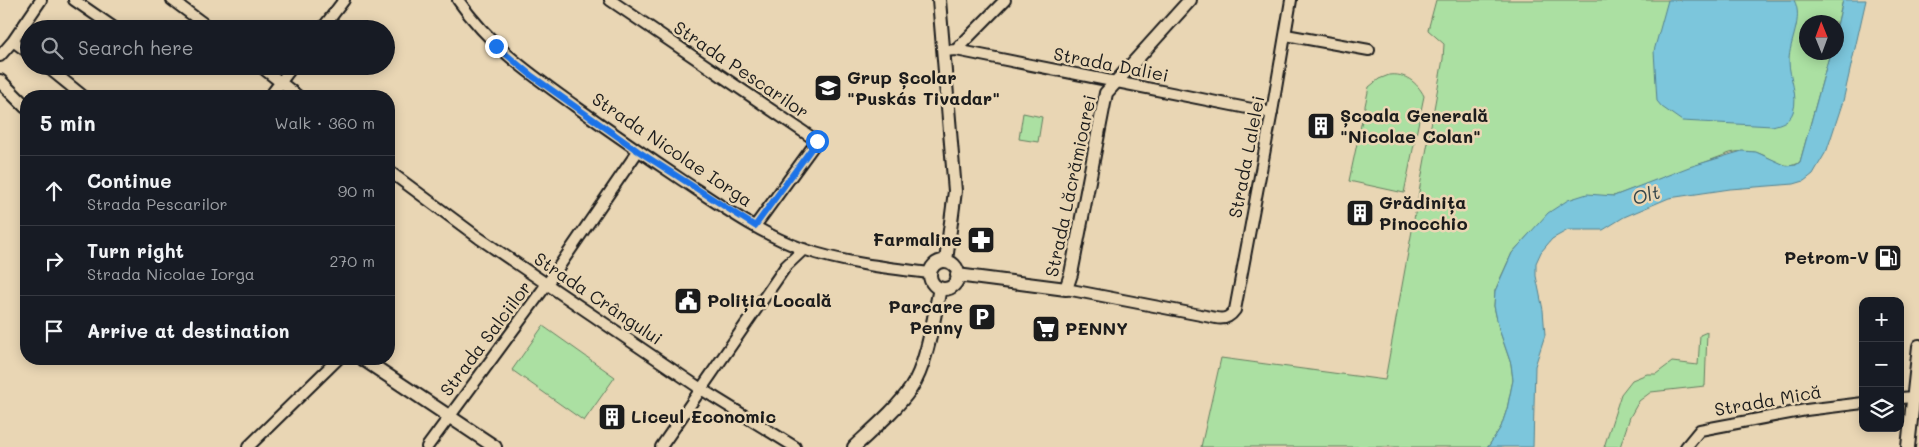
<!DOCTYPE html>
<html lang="en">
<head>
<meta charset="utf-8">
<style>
  :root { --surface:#171b24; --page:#20242c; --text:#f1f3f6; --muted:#9ea1a6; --line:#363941 }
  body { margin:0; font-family:Mali,sans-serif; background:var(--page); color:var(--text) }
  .controls { position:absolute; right:15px; bottom:15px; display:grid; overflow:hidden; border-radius:10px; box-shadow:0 2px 12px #0003 }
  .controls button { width:45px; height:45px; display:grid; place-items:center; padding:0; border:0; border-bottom:1px solid var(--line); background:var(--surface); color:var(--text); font:25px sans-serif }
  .compass { position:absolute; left:1799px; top:15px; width:45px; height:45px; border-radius:50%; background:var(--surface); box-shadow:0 2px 12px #0003; rotate:359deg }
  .stop { position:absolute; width:15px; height:15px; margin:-11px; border:4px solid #1a73e8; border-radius:50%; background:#fff }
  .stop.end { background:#1a73e8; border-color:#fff; box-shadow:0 1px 5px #0008 }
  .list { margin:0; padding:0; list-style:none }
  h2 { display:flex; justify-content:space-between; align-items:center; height:65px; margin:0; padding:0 20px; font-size:21px }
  h2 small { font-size:16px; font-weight:400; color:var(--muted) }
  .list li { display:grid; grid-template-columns:32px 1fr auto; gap:15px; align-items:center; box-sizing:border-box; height:70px; padding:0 20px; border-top:1px solid var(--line) }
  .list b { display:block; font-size:19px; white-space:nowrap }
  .list p { margin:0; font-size:16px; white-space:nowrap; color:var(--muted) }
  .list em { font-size:16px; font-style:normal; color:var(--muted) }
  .icon { flex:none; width:28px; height:28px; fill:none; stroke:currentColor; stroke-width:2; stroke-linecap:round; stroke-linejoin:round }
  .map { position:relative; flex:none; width:1919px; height:447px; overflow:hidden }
  .search { position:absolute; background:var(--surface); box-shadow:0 2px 12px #0003; left:20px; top:20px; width:375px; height:55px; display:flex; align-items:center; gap:12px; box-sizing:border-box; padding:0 18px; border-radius:28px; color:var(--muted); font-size:19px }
  .panel { position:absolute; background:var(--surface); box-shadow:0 2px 12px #0003; left:20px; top:90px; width:375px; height:275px; border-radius:20px }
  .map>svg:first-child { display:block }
</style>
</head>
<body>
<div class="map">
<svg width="1919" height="447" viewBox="0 0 1919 447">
  <rect width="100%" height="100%" fill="#e9d6b4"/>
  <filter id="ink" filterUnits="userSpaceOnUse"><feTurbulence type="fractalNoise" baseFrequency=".02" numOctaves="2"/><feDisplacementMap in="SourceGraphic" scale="10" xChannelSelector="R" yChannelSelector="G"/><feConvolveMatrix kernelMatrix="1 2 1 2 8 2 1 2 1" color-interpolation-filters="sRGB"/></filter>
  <g filter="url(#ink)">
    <path fill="#abe0a2" stroke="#647e5f" d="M 1436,0 L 1843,0 L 1837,26 L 1836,22 L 1806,22 L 1806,52 L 1830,53 L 1800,162 C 1785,173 1770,155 1754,152 C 1745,151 1738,151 1730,153 L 1614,196 L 1603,196 L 1531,232 L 1512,253 L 1501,277 L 1495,291 L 1494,306 L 1499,329 L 1511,364 L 1513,380 L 1507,409 L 1501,427 L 1488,447 L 1201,447 L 1221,358 L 1385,380 L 1443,59 L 1444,44 L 1428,30 Z
      M 1389,75 C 1405,73 1417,82 1424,96 L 1404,193 L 1349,181 L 1369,87 L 1379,79 Z
      M 1023,113 L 1042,117 L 1038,142 L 1019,139 Z
      M 543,326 L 615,377 L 584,421 L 512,370 Z
      M 1707,332 L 1705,386 L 1651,392 L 1639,401 L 1630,417 L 1620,447 L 1604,447 L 1621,394 L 1632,380 L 1647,374 L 1656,374 L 1672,362 L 1698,365 L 1700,335 Z"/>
    <path fill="#7bc6dc" stroke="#55828f" d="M 1668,0 L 1794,0 C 1804,19 1789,41 1789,61 C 1789,77 1799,96 1793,112 C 1790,121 1781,124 1772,126 L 1682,121 L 1662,107 L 1657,101 L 1654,51 Z
      M 1843,0 L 1866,0 L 1843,101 L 1827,150 L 1813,174 L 1804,181 L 1794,184 L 1730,189 L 1669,198 L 1624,217 L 1603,230 L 1568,230 L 1552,239 L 1541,252 L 1536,263 L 1536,276 L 1543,310 L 1545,335 L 1535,366 L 1533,447 L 1488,447 L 1501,427 L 1507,409 L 1513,380 L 1511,364 L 1499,329 L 1494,306 L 1495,291 L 1512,253 L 1548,213 L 1568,200 L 1587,194 L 1614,196 L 1689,167 L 1742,151 L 1756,152 L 1787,166 L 1796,165 L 1800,162 L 1830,53 L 1836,52 L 1837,26 Z"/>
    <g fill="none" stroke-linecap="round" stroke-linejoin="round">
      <defs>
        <path id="minor" d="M 74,0 L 116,29
          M 172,0 L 211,29
          M 458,0 C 491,47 529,73 575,106 C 610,131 646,156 682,180 C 720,205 760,234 803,249 C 843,263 888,268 930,273
          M 610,0 L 817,141 L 755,226
          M 322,29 L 344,0
          M 1286,35 L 1369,50
          M 13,41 L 29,53
          M 956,50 L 1005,0
          M 944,51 L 956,50 L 1272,113
          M 0,56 L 13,41 L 41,0
          M 46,66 L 83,96
          M 260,66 L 298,96
          M 270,96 L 293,66
          M 389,171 L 479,238 L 701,389 L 795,447
          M 1066,289 L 1216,318 C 1225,320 1230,317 1235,310 L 1273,106 L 1291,0
          M 1900,398 L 1914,397
          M 248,447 L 338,359
          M 427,447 L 547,284 L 638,151
          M 661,447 L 786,266 L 804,249
          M 1686,447 L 1700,430 L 1806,410 L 1863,403"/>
        <path id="major" d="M 939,0 L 955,191 L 946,261
          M 0,81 L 26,107
          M930 275a14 14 0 1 1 28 0a14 14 0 1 1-28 0Z
          M 957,275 L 1066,289 L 1071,274 L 1106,93 L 1190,0
          M 363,359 L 495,447
          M 854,447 C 873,429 896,410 911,388 C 927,365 934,316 940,288
          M 1908,447 L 1919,346"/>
      </defs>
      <use href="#minor" stroke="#1c1c1c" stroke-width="14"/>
      <use href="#major" stroke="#1c1c1c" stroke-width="16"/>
      <use href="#minor" stroke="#e9d6b4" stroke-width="10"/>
      <use href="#major" stroke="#e9d6b4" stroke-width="12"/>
    </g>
  </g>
  <g fill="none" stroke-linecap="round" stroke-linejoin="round" filter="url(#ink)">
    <path stroke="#1a73e8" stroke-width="6" d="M 496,46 L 532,76 L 638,151 L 755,226 L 817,141"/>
  </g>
  <defs>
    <symbol id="school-square" viewBox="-11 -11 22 22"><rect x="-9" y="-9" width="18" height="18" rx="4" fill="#1c1c1c" stroke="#e9d6b4"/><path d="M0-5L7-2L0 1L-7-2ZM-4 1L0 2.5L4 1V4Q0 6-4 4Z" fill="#fff"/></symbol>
    <symbol id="building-square" viewBox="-11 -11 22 22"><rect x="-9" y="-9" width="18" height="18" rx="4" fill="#1c1c1c" stroke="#e9d6b4"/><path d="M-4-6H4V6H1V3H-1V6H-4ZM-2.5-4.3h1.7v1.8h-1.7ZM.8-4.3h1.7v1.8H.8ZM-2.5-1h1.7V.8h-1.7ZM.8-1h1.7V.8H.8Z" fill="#fff"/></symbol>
    <symbol id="pharmacy-square" viewBox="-11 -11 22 22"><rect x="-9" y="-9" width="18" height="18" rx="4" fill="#1c1c1c" stroke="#e9d6b4"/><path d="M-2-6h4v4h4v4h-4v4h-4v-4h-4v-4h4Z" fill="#fff"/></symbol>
    <symbol id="fuel-square" viewBox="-11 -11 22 22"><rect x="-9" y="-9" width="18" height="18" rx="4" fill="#1c1c1c" stroke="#e9d6b4"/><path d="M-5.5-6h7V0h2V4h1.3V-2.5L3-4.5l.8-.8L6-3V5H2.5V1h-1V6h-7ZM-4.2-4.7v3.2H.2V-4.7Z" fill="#fff"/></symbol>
    <symbol id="civic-square" viewBox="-11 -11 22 22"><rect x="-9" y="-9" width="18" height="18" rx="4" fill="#1c1c1c" stroke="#e9d6b4"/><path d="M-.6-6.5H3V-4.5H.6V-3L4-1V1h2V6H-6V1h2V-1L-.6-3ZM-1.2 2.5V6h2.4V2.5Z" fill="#fff"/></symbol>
    <symbol id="parking-square" viewBox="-11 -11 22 22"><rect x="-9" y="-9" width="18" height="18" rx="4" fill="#1c1c1c" stroke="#e9d6b4"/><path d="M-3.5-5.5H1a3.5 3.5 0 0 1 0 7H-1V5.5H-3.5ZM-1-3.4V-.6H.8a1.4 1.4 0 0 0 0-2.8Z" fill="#fff"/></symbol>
    <symbol id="supermarket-square" viewBox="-11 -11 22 22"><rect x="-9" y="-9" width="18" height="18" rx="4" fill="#1c1c1c" stroke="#e9d6b4"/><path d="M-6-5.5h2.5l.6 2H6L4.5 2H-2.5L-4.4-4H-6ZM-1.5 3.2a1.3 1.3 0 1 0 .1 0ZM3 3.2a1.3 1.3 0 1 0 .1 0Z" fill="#fff"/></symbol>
  </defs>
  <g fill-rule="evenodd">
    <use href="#school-square" x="812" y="72" width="32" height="32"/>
    <use href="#building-square" x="1305" y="110" width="32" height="32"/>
    <use href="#building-square" x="1344" y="197" width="32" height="32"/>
    <use href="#pharmacy-square" x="965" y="224" width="32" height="32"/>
    <use href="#fuel-square" x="1872" y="242" width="32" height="32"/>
    <use href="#civic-square" x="672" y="285" width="32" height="32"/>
    <use href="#parking-square" x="966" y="301" width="32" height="32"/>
    <use href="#supermarket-square" x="1030" y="313" width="32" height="32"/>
    <use href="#building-square" x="596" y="401" width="32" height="32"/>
  </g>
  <g text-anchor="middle" stroke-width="5" stroke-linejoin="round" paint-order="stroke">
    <g font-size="18" fill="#1c1c1c" stroke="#e9d6b4">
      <text transform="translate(1111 65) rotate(11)" y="6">Strada Daliei</text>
      <text transform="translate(741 70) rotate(34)" y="6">Strada Pescarilor</text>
      <text transform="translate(672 150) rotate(34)" y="6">Strada Nicolae Iorga</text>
      <text transform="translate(1247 157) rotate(-79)" y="6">Strada Lalelei</text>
      <text transform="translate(1071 186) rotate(-78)" y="6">Strada Lăcrămioarei</text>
      <text transform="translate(598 299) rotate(34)" y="6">Strada Crângului</text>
      <text transform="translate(486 339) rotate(-53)" y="6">Strada Salciilor</text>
      <text transform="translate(1768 401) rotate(-10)" y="6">Strada Mică</text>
    </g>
    <g font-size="18" font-weight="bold" fill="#1c1c1c" stroke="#e9d6b4" text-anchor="start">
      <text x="847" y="84">Grup Școlar<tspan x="847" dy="21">"Puskás Tivadar"</tspan></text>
      <text x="1340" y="122">Școala Generală<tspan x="1340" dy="21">"Nicolae Colan"</tspan></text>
      <text x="1379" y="209">Grădinița<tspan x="1379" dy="21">Pinocchio</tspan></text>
      <text x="962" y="246" text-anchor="end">Farmaline</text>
      <text x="1869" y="264" text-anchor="end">Petrom-V</text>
      <text x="707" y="307">Poliția Locală</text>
      <text x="963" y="313" text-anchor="end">Parcare<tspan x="963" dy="21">Penny</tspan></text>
      <text x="1065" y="335">PENNY</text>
      <text x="631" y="423">Liceul Economic</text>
    </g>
    <g font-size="19" font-style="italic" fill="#34464c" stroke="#e9d6b4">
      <text transform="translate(1646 195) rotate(-16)" y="7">Olt</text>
    </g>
  </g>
</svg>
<div class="controls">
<button>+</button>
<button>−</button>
<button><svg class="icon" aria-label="layers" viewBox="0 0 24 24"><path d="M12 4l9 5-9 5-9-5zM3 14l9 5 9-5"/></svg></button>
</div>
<svg class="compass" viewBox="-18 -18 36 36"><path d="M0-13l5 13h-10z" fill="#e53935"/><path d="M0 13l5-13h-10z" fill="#9ea1a6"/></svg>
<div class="stop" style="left:817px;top:141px"></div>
<div class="stop end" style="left:496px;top:46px"></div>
<div class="search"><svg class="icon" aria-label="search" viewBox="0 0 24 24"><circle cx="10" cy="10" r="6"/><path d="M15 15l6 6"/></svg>Search here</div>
<section class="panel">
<h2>5 min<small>Walk · 360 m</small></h2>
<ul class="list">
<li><svg class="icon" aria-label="ahead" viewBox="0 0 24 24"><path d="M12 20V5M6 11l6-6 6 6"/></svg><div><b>Continue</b><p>Strada Pescarilor</p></div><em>90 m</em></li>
<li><svg class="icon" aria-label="right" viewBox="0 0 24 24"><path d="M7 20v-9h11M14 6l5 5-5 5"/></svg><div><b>Turn right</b><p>Strada Nicolae Iorga</p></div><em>270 m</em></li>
<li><svg class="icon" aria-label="arrive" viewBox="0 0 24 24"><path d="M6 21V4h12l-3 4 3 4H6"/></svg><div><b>Arrive at destination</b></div></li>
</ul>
</section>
</div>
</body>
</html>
